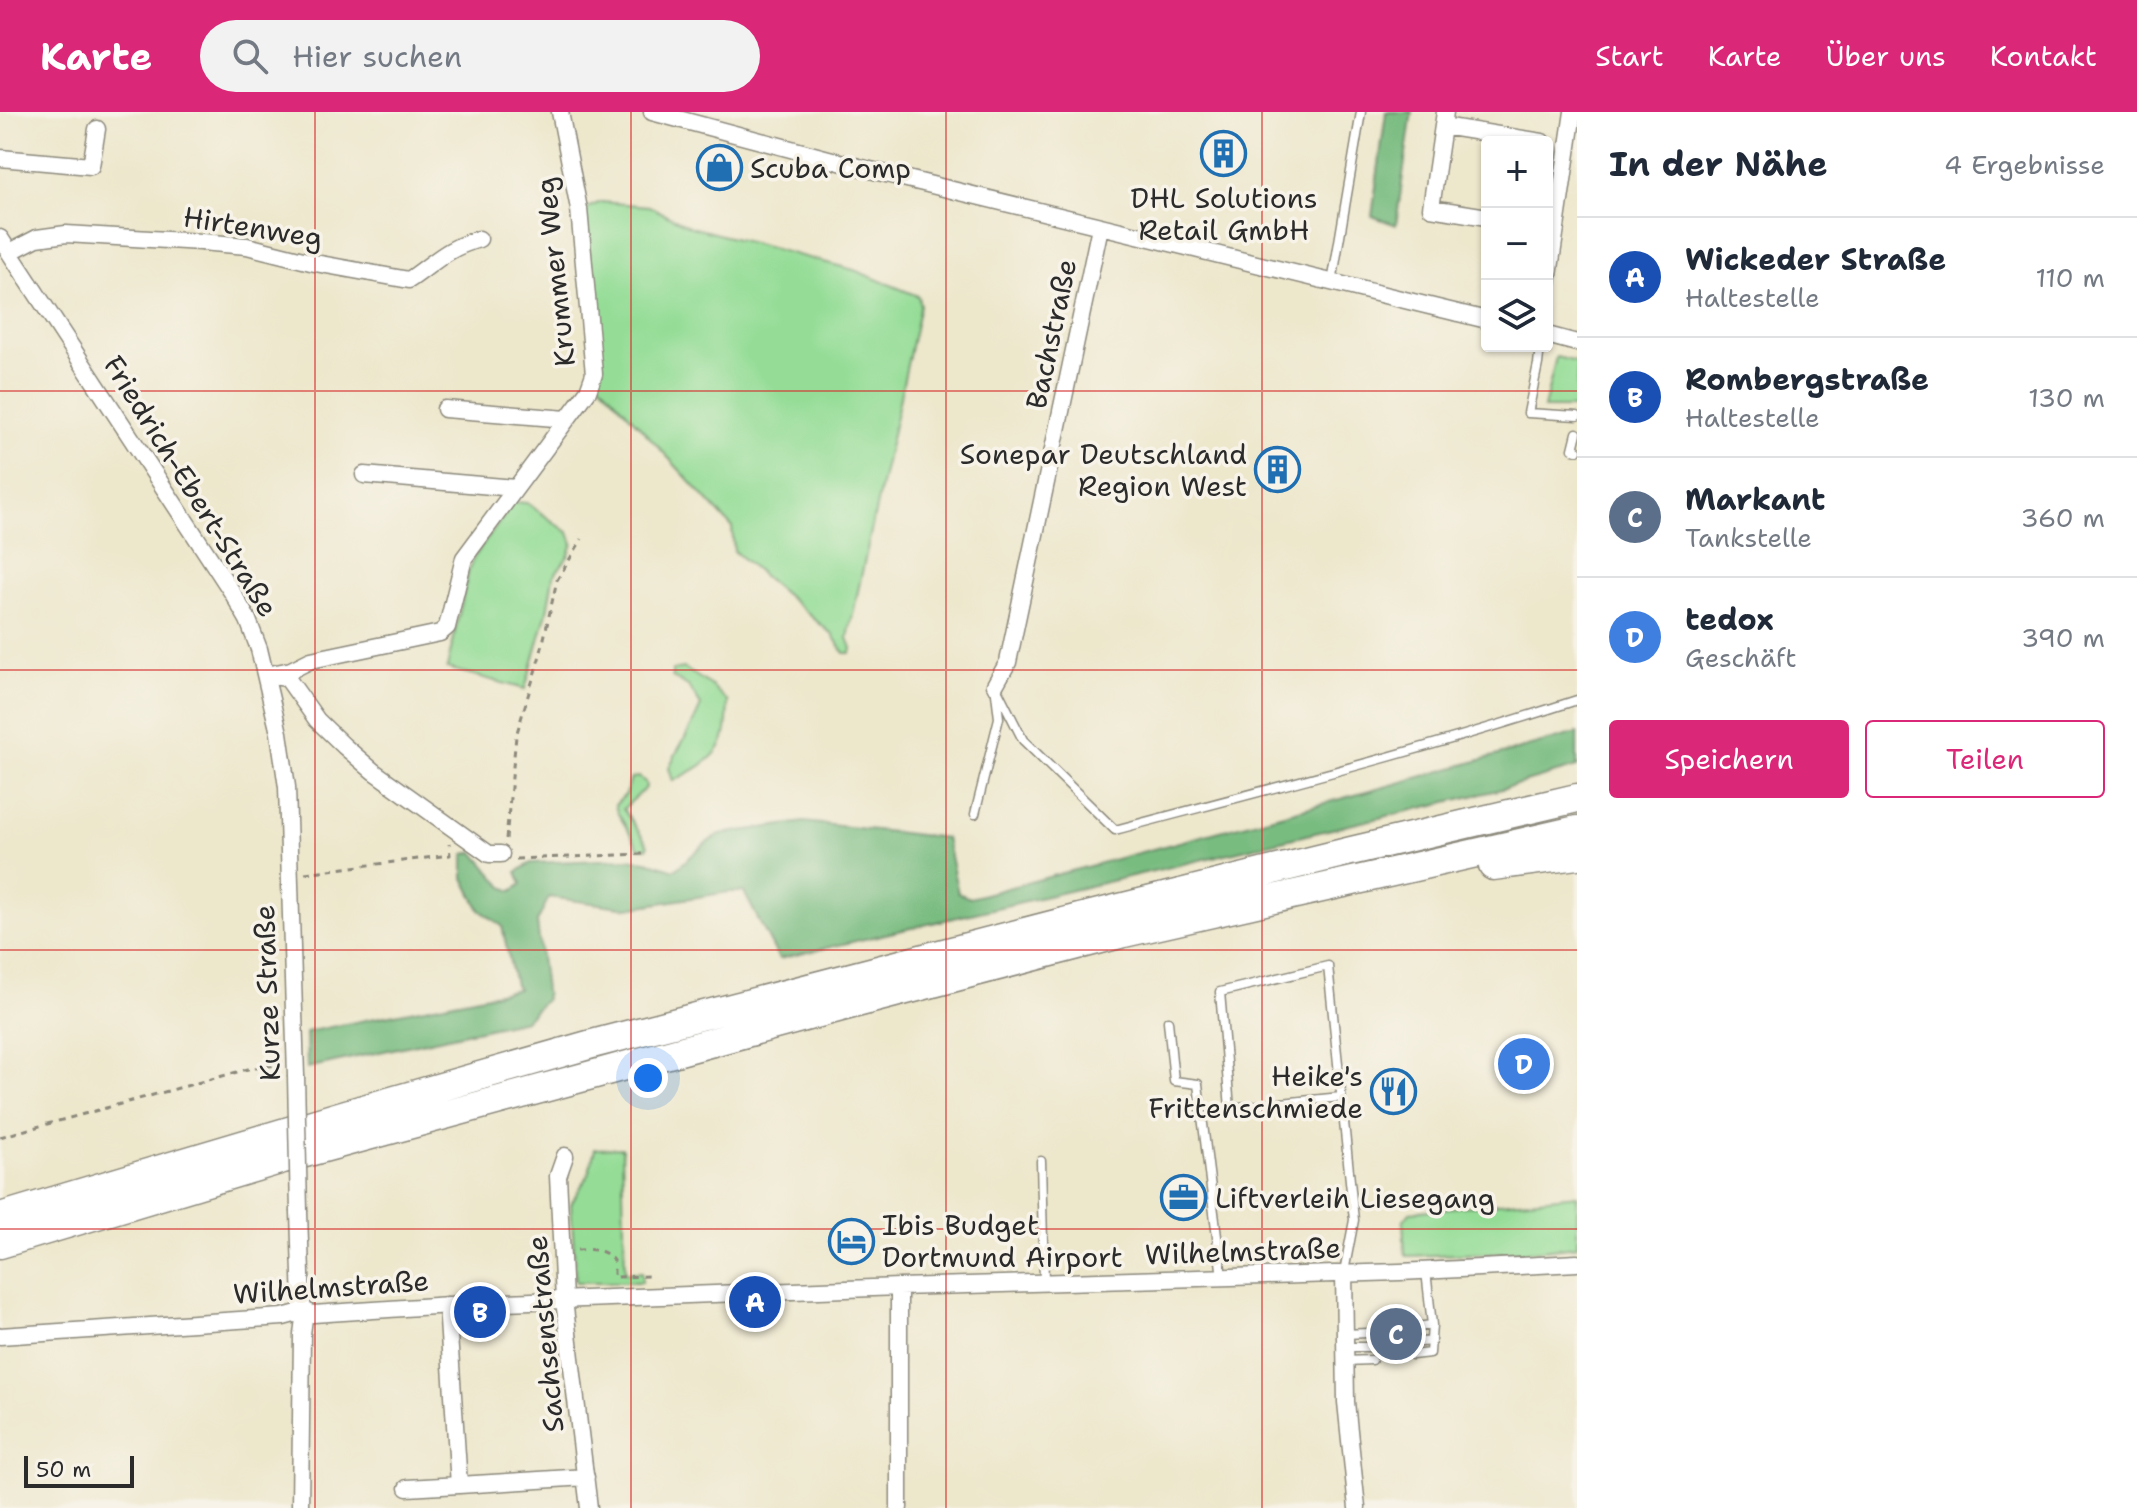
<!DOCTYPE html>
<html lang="de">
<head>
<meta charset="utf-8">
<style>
  :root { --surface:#fff; --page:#f2f2f3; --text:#1f2937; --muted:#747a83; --line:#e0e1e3; --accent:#db2777 }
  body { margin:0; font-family:"Shantell Sans",sans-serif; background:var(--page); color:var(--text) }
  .controls { position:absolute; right:24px; top:24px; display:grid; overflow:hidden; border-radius:8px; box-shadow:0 2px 6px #0004 }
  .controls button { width:72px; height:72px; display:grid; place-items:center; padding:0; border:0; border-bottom:2px solid var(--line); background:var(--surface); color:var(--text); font:40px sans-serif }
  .scale { position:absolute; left:24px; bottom:20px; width:110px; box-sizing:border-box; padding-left:8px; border:4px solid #2b2b2b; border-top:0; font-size:22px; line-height:28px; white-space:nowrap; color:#2b2b2b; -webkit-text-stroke:6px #f7f3e8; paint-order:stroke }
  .you { position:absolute; left:648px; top:966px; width:28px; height:28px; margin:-20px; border:6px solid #fff; border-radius:50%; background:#1a73e8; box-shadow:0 0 0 12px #1a73e833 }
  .badge { display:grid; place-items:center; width:52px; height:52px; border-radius:50%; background:var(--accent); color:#fff; font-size:26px; font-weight:700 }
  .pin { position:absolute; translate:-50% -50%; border:4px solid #fff; box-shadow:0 2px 8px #0006 }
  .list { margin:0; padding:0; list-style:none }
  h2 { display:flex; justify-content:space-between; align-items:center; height:104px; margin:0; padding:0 32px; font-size:34px }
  h2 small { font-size:26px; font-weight:400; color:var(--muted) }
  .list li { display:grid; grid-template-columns:52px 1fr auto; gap:24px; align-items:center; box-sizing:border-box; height:120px; padding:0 32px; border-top:2px solid var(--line) }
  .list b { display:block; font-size:30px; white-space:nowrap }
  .list p { margin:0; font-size:26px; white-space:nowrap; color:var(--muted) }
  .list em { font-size:26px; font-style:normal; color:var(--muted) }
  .actions { display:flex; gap:16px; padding:24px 32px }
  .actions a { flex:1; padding:18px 0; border:2px solid var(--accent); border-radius:8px; text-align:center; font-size:28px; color:var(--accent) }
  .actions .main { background:var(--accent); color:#fff }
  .icon { flex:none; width:44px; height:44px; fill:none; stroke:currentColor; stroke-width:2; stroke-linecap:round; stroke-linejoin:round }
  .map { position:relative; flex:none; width:1577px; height:1396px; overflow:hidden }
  header { display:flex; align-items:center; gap:48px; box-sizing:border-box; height:112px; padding:0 40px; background:var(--accent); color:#fff }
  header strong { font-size:38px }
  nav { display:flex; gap:44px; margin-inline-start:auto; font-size:28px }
  .search { width:560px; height:72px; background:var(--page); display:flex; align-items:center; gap:20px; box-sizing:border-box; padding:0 28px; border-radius:44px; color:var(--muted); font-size:30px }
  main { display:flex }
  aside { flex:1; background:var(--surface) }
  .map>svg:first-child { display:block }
</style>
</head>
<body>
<header>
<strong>Karte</strong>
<div class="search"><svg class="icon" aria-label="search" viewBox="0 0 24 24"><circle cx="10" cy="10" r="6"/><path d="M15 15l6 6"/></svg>Hier suchen</div>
<nav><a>Start</a><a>Karte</a><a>Über uns</a><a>Kontakt</a></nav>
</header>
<main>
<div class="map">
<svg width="1577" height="1396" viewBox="0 0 1577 1396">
  <rect width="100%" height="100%" fill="#f7f3e8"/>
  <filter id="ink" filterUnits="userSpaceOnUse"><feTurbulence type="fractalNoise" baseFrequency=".0125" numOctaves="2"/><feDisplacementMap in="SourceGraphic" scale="16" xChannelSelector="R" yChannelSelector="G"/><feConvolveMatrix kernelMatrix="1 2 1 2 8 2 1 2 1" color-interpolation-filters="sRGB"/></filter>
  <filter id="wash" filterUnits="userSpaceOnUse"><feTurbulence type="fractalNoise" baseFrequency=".006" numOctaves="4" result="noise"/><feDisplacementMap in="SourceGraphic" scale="32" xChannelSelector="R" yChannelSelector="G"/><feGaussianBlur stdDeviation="1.8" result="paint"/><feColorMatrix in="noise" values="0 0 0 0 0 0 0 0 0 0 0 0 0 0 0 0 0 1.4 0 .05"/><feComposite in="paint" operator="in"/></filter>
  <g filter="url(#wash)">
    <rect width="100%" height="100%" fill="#ede7cc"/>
    <path fill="#95dd97" stroke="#608461" stroke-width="2" d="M 601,90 L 649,94 L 691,115 L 854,158 L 918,184 L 920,193 L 850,516 L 848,526 L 852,536 L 851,541 L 844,541 L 832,522 L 734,439 L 732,415 L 598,269 L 585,97 Z
      M 1556,245 L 1577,250 L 1577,296 L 1544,296 Z
      M 514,390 L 527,391 L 569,421 L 573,431 L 569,443 L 553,465 L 547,500 L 525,577 L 447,556 L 469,458 L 473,447 Z
      M 684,556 L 712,574 L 728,590 C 727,604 728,623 720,635 C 711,650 689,661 673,669 L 669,656 C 678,634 694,615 701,593 L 688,574 L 672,565 L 672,558 Z
      M 639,665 L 645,670 L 646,676 L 623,697 L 648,733 L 647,736 L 639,736 L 617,700 L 615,693 L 626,682 L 631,666 Z
      M 622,1036 L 625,1161 L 642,1160 L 642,1170 L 576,1170 L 571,1092 L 588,1063 L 595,1037 Z
      M 1577,1083 L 1577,1134 L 1525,1140 L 1407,1144 L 1405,1142 L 1403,1109 L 1410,1100 Z"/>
    <path fill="#78bc80" stroke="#527456" stroke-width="2" d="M 1386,0 L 1412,0 L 1396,113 L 1372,104 Z
      M 1577,621 L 1577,655 L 1498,678 L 779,847 L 744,780 L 729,780 L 628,796 L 549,785 L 537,810 L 546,887 L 525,908 L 307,956 L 306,920 L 518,877 L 515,873 L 502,814 L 480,798 L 464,766 L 464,742 L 474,740 L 503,775 L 512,779 L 522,772 L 517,760 L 531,751 L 627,747 L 647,749 L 675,758 L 706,731 L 721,722 L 804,710 L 946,726 L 958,781 L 970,786 L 1370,679 Z"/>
  </g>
  <g filter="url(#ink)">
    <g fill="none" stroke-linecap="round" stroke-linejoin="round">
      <defs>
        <path id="service" d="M 1332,171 L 1361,0
          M 1540,234 L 1538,252 L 1528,301 L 1577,304
          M 1577,321 L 1573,337 L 1577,338
          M 995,573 L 1023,628 L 1115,718 C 1269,677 1425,638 1577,588
          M 975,702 L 999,606 L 996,581
          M 1168,909 L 1174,969 L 1198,972 L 1222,1165
          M 1341,985 L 1230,996 L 1220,880 L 1328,854 L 1354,1108 L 1344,1160
          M 1041,1049 L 1044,1170
          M 1408,1216 L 1432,1213
          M 1345,1222 L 1368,1221
          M 1411,1231 L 1431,1229
          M 1345,1235 L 1370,1235
          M 1412,1243 L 1430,1241 L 1432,1213 L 1426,1159
          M 1345,1249 L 1372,1248"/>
        <path id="minor" d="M 652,0 L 866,57 L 1487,208
          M 1445,0 L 1431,96 L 1487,105
          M 1443,14 L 1542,30
          M 0,46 L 91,54 L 97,17
          M 0,126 L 232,480 L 248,508 L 259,537 L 279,621 L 287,675 L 296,964
          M 10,140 L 37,126 L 66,122 L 201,130 L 247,134 L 315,151 L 409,168 C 437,149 445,137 479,127
          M 1547,177 L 1573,0
          M 1547,223 L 1577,231
          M 445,297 L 567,307
          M 364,363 L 515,376
          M 266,563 L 291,558 L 311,548 L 440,521 L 447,515 L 464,446 L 588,279 L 594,262 L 579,97 L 560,0
          M 272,564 L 287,566 L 317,608 L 344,634 L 373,659 L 489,742 L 501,742
          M 995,573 L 1008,550 L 1100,115
          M 565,1044 L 558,1064 L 564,1188 L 589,1396
          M 299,1100 L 302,1193 L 305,1199 L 302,1222 L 300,1396
          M 1344,1161 L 1346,1290 L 1357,1396
          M 0,1224 L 283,1205 L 305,1199 L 313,1202 L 480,1191 L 899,1175 L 1400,1160 L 1577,1151
          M 459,1373 L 586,1365
          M 407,1376 L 459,1373 L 447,1193
          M 899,1396 L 899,1175"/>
        <path id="motorway" d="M 1493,754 L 1577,743
          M 0,1105 L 346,1002 L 592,932 L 1079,806 L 1351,739 L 1577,686
          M 0,1132 L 283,1047 L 845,894 L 1124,821 L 1577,718"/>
      </defs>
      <use href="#service" stroke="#8c897c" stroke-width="11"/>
      <use href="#minor" stroke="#8c897c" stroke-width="19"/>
      <use href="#motorway" stroke="#8c897c" stroke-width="31"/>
      <path stroke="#8c897c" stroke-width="3" stroke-dasharray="6 6" stroke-linecap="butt" d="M 506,727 L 516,624 L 541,540 L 557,468 L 582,427
        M 516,747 L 644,742
        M 305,761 L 450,743 L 449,732
        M 0,1025 L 248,957 L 283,952
        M 577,1138 C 592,1137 605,1136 614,1150 L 614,1165 L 649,1164"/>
      <use href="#service" stroke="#fff" stroke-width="8"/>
      <use href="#minor" stroke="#fff" stroke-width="16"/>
      <use href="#motorway" stroke="#fff" stroke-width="28"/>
      <defs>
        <path id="minor-bridge" d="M 296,964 L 299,1100"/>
      </defs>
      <use href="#minor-bridge" stroke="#8c897c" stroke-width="19" stroke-linecap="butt"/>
      <use href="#minor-bridge" stroke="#fff" stroke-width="16"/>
    </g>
  </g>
  <path fill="none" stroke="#d62828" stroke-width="2" stroke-opacity="0.55" d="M 315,0 L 315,1396M 631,0 L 631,1396M 946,0 L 946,1396M 1262,0 L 1262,1396M 0,279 L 1577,279M 0,558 L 1577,558M 0,838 L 1577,838M 0,1117 L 1577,1117"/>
  <defs>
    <symbol id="building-ring" viewBox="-11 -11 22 22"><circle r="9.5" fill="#f7f3e8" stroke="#1f6fb2" stroke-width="1.5"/><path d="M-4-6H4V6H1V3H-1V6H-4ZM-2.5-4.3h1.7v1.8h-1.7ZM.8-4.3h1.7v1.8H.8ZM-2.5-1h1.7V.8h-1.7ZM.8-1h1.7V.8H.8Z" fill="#1f6fb2"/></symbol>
    <symbol id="shop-ring" viewBox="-11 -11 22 22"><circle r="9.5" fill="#f7f3e8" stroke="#1f6fb2" stroke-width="1.5"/><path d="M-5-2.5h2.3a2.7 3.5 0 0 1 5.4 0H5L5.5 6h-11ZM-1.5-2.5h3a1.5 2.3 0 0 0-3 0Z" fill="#1f6fb2"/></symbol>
    <symbol id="restaurant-ring" viewBox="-11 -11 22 22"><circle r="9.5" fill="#f7f3e8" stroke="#1f6fb2" stroke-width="1.5"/><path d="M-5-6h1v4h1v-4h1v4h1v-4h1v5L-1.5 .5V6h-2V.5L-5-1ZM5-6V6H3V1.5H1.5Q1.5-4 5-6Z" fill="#1f6fb2"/></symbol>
    <symbol id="office-ring" viewBox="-11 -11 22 22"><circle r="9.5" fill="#f7f3e8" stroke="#1f6fb2" stroke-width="1.5"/><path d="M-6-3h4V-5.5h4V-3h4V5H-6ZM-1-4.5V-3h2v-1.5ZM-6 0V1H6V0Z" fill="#1f6fb2"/></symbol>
    <symbol id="hotel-ring" viewBox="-11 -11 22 22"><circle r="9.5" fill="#f7f3e8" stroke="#1f6fb2" stroke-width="1.5"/><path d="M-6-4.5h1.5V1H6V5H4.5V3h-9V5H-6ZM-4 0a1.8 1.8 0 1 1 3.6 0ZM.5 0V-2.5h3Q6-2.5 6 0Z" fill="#1f6fb2"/></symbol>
  </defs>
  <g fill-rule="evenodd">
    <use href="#building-ring" x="1198" y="16" width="51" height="51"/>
    <use href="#shop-ring" x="694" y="30" width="51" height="51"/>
    <use href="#building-ring" x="1252" y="332" width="51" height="51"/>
    <use href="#restaurant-ring" x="1368" y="954" width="51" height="51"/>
    <use href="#office-ring" x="1158" y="1060" width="51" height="51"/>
    <use href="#hotel-ring" x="826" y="1104" width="51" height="51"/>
  </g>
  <g text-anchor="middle" stroke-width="7" stroke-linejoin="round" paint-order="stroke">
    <g font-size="28" fill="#2b2b2b" stroke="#f7f3e8" text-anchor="start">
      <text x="750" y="66">Scuba Comp</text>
      <text x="1224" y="96" text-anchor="middle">DHL Solutions<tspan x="1224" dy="32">Retail GmbH</tspan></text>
      <text x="1247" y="352" text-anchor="end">Sonepar Deutschland<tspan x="1247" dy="32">Region West</tspan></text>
      <text x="1363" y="974" text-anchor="end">Heike's<tspan x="1363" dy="32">Frittenschmiede</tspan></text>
      <text x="1215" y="1096">Liftverleih Liesegang</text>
      <text x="882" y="1123">Ibis Budget<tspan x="882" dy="32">Dortmund Airport</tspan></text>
    </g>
    <g font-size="28" fill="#2b2b2b" stroke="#f7f3e8">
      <text transform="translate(253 115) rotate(9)" y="10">Hirtenweg</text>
      <text transform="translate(555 160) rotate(-96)" y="10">Krummer Weg</text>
      <text transform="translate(1051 222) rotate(-78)" y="10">Bachstraße</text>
      <text transform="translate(191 374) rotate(58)" y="10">Friedrich-Ebert-Straße</text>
      <text transform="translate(267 881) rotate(-92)" y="10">Kurze Straße</text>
      <text transform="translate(1243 1139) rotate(-2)" y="10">Wilhelmstraße</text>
      <text transform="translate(331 1175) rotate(-4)" y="10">Wilhelmstraße</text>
      <text transform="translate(545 1222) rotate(-95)" y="10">Sachsenstraße</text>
    </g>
  </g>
</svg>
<div class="controls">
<button>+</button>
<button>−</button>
<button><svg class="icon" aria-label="layers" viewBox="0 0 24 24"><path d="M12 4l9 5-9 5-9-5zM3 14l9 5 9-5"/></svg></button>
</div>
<div class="scale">50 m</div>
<div class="you"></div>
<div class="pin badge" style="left:755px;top:1190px;background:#1a4fb4">A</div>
<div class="pin badge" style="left:480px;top:1200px;background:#1a4fb4">B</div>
<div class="pin badge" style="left:1396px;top:1222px;background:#5c6f8a">C</div>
<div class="pin badge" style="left:1524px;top:952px;background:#3f7fe0">D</div>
</div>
<aside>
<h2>In der Nähe<small>4 Ergebnisse</small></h2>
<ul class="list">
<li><span class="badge" style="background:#1a4fb4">A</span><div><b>Wickeder Straße</b><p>Haltestelle</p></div><em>110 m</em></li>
<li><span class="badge" style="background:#1a4fb4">B</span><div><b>Rombergstraße</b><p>Haltestelle</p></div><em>130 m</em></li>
<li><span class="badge" style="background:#5c6f8a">C</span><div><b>Markant</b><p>Tankstelle</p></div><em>360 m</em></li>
<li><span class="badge" style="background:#3f7fe0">D</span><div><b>tedox</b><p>Geschäft</p></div><em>390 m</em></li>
</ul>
<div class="actions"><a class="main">Speichern</a><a>Teilen</a></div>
</aside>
</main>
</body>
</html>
